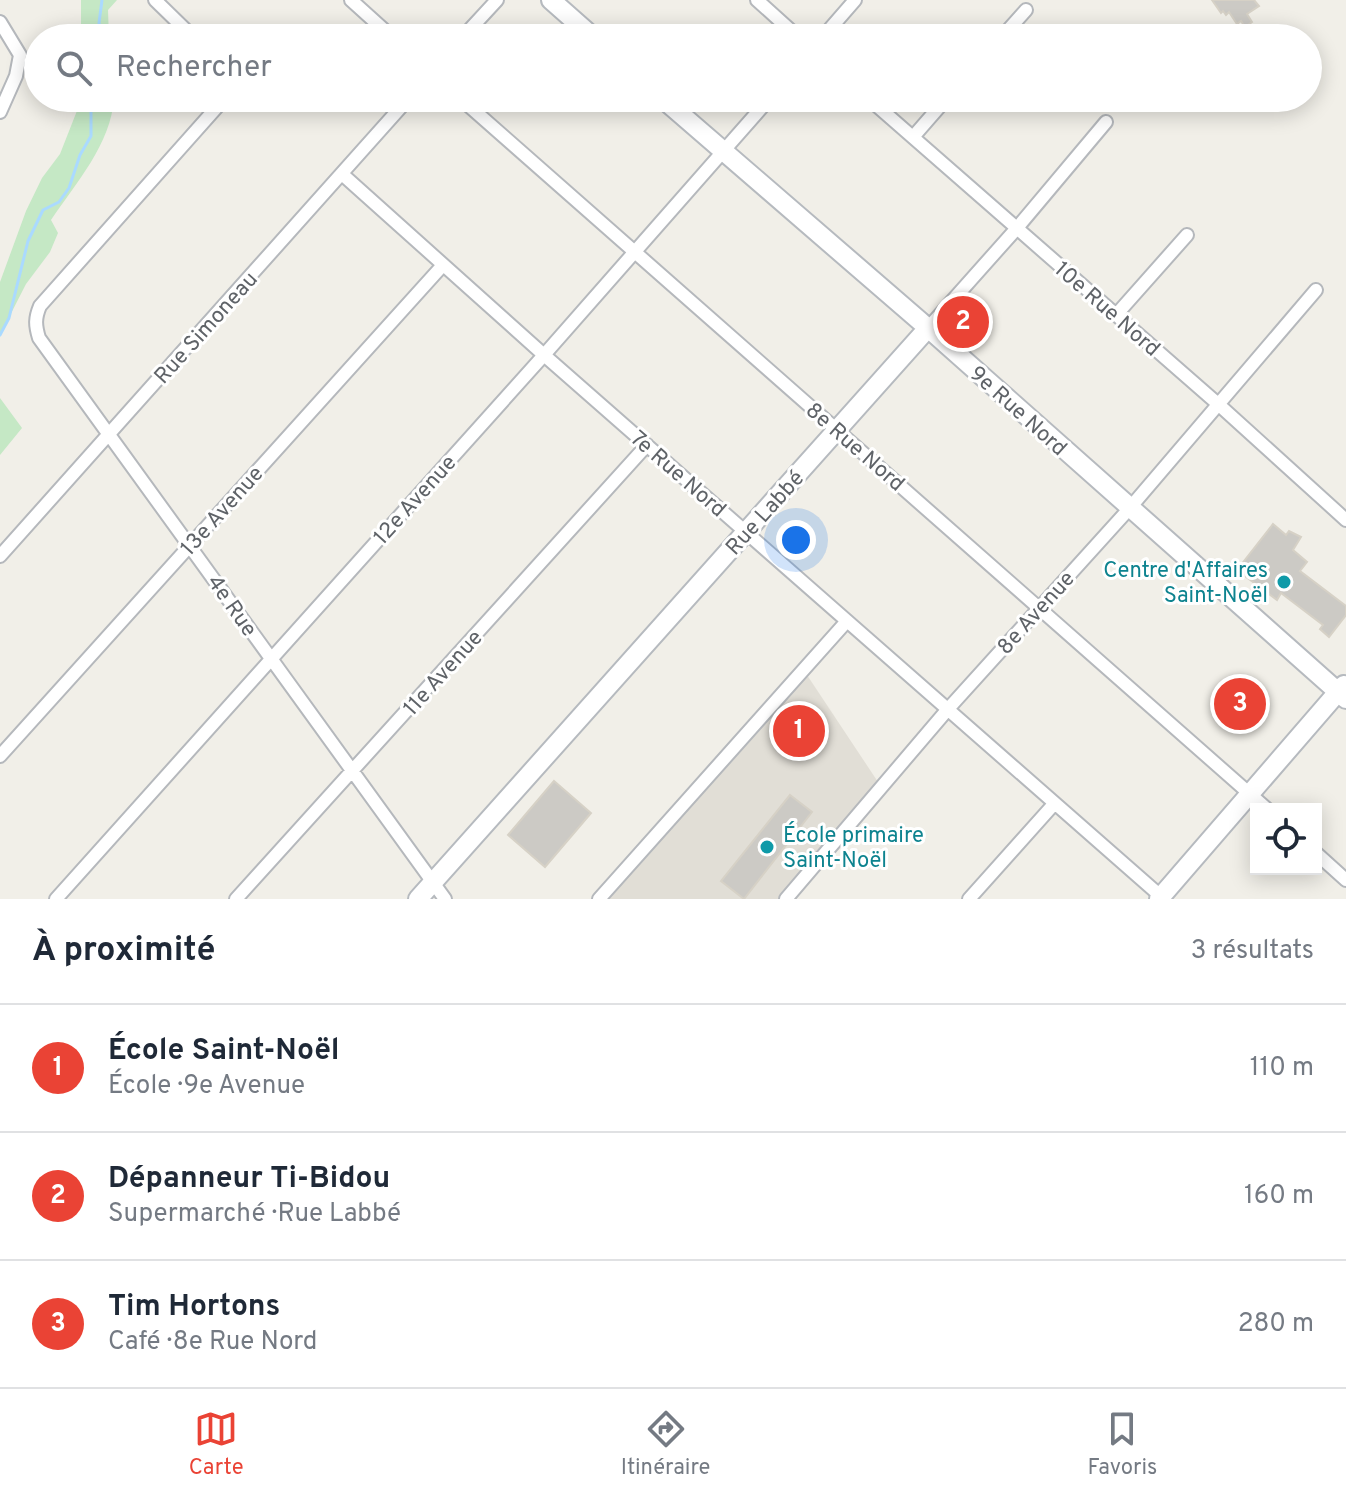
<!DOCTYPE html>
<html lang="fr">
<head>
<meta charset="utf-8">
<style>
  :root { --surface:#fff; --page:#f2f2f3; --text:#1f2937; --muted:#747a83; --line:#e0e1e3; --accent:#ea4335 }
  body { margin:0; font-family:Overpass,sans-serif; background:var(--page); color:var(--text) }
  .controls { position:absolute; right:24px; bottom:24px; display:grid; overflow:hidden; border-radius:0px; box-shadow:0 4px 20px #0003 }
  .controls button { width:72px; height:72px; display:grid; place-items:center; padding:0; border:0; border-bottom:2px solid var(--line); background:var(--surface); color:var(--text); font:40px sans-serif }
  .you { position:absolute; left:796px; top:540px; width:28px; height:28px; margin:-20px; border:6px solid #fff; border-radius:50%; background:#1a73e8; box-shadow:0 0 0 12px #1a73e833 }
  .badge { display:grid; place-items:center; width:52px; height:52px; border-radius:50%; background:var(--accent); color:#fff; font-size:26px; font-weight:700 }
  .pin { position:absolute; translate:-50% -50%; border:4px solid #fff; box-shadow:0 2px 8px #0006 }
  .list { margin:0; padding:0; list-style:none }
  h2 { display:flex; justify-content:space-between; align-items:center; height:104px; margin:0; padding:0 32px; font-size:34px }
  h2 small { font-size:26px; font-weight:400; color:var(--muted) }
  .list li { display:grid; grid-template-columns:52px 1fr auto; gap:24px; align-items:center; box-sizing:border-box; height:128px; padding:0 32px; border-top:2px solid var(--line) }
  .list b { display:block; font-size:30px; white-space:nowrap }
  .list p { margin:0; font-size:26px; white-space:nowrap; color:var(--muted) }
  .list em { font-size:26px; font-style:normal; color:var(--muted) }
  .icon { flex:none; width:44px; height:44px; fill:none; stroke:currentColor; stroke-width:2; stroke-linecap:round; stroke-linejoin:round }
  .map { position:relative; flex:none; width:1346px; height:899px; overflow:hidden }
  .search { position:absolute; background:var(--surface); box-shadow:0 4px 20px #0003; left:24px; right:24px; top:24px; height:88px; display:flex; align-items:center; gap:20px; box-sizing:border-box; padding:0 28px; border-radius:44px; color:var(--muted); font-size:30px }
  .sheet { height:488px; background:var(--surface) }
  nav { display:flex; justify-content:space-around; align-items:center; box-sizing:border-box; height:112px; border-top:2px solid var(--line); background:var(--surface); font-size:22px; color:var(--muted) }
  nav a { display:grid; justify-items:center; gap:4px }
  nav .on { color:var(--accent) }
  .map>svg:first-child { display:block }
</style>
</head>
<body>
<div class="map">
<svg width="1346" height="899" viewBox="0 0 1346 899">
  <rect width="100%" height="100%" fill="#f1efe8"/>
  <path fill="#e1ded6" d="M 805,672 L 884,791 L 788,899 L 609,899 Z"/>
  <path fill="#c5e8c5" d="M 81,0 L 117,0 L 108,10 L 109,38 L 86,38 L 81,24 Z
    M 82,98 L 114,98 C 111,144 76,183 51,220 L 58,233 L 50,252 L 26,284 L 0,335 L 0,282 L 26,211 L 42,178 L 60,154 Z
    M 0,398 L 22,428 L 0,455 Z"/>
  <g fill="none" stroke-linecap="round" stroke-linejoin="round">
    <path stroke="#aadaff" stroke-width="3" d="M 102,0 L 99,23 L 104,38
      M 0,335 L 9,318 L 28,241 L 43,210 L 59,202 L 69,188 L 80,155 L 91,136 L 91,110 L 96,98"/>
  </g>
  <path fill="#cccac5" stroke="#d6d1c6" stroke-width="2" d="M 1212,0 L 1254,0 L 1259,6 L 1247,14 L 1252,22 L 1245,27 L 1241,21 L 1237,24 L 1229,12 L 1226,15 L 1223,11 L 1221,13 Z
    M 1273,524 L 1286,535 L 1289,531 L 1301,537 L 1293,550 L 1307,562 L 1300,571 L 1346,606 L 1346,615 L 1329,637 L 1320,629 L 1323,625 L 1281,593 L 1277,600 L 1237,570 Z
    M 554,781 L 591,813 L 545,867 L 508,835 Z
    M 790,795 L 812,812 L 744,899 L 721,881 Z"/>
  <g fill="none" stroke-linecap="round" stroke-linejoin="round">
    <defs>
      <path id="street" d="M 155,0 L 194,38
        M 351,0 L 393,38
        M 757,0 L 799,38
        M 0,22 L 20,55 L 16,76 L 0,112
        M 462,38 L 497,0
        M 822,38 L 855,0
        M 1001,38 L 1026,10
        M 225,98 L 40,306 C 35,318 35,325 39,338 L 445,899
        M 460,98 L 1267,809
        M 868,98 L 1218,404 L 1346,520
        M 913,137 L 947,98
        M 342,174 L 544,355 L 1164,899
        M 1116,315 L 1187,235
        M 928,328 L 1017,228 L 1106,122
        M 0,556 L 409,98
        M 0,756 L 443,265
        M 1316,853 L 1346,880
        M 56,899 L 544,355 L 770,98
        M 236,899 L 647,445
        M 599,899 L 847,621
        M 786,899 L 948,709 L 1129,509 L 1316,290
        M 969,899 L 1054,804"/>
      <path id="secondary" d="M 551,0 L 594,38
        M 662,98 L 928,328 L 1346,699
        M 418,899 L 928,328
        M 1159,899 L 1344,685"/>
    </defs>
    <use href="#street" stroke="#b5b8bc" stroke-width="16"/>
    <use href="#secondary" stroke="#b6babf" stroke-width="22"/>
    <use href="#street" stroke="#fff" stroke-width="12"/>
    <use href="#secondary" stroke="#fff" stroke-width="18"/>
  </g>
  <g fill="#0f9aa8" stroke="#fff" stroke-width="3">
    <circle cx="1284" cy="582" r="8"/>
    <circle cx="767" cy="847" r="8"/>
  </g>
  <g text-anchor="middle" stroke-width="6" stroke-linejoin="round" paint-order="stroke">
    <g font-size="22" fill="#5f6368" stroke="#fff">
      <text transform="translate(1108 308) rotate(41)" y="8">10e Rue Nord</text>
      <text transform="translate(205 327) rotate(-48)" y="8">Rue Simoneau</text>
      <text transform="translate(1019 410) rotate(42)" y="8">9e Rue Nord</text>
      <text transform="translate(856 446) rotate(41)" y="8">8e Rue Nord</text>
      <text transform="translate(679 473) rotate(41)" y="8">7e Rue Nord</text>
      <text transform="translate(414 499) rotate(-48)" y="8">12e Avenue</text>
      <text transform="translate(221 510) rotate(-48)" y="8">13e Avenue</text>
      <text transform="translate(764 512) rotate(-48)" y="8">Rue Labbé</text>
      <text transform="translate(233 605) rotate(55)" y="8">4e Rue</text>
      <text transform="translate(1035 612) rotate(-48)" y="8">8e Avenue</text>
      <text transform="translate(442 672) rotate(-48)" y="8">11e Avenue</text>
    </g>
    <g font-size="22" fill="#0d838f" stroke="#fff" text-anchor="end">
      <text x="1268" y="577">Centre d'Affaires<tspan x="1268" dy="25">Saint-Noël</tspan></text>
      <text x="783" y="842" text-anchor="start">École primaire<tspan x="783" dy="25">Saint-Noël</tspan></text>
    </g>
  </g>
</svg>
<div class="controls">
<button><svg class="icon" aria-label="locate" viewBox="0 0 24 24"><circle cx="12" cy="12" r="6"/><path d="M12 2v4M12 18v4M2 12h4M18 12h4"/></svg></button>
</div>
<div class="you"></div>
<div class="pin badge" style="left:799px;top:731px">1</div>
<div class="pin badge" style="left:963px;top:322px">2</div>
<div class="pin badge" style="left:1240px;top:704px">3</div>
<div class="search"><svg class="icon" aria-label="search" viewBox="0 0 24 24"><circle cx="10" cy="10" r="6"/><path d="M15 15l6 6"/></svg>Rechercher</div>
</div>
<section class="sheet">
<h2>À proximité<small>3 résultats</small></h2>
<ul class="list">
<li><span class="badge">1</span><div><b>École Saint-Noël</b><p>École · 9e Avenue</p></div><em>110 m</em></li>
<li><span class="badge">2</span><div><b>Dépanneur Ti-Bidou</b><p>Supermarché · Rue Labbé</p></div><em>160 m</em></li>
<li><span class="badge">3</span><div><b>Tim Hortons</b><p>Café · 8e Rue Nord</p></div><em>280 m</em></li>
</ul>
</section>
<nav>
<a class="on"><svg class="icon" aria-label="map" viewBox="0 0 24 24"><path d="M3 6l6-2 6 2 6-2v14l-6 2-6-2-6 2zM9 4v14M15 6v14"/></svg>Carte</a>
<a><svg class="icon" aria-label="directions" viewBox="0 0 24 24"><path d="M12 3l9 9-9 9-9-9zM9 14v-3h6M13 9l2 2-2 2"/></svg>Itinéraire</a>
<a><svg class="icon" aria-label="saved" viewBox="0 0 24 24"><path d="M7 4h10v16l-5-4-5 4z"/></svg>Favoris</a>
</nav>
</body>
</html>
